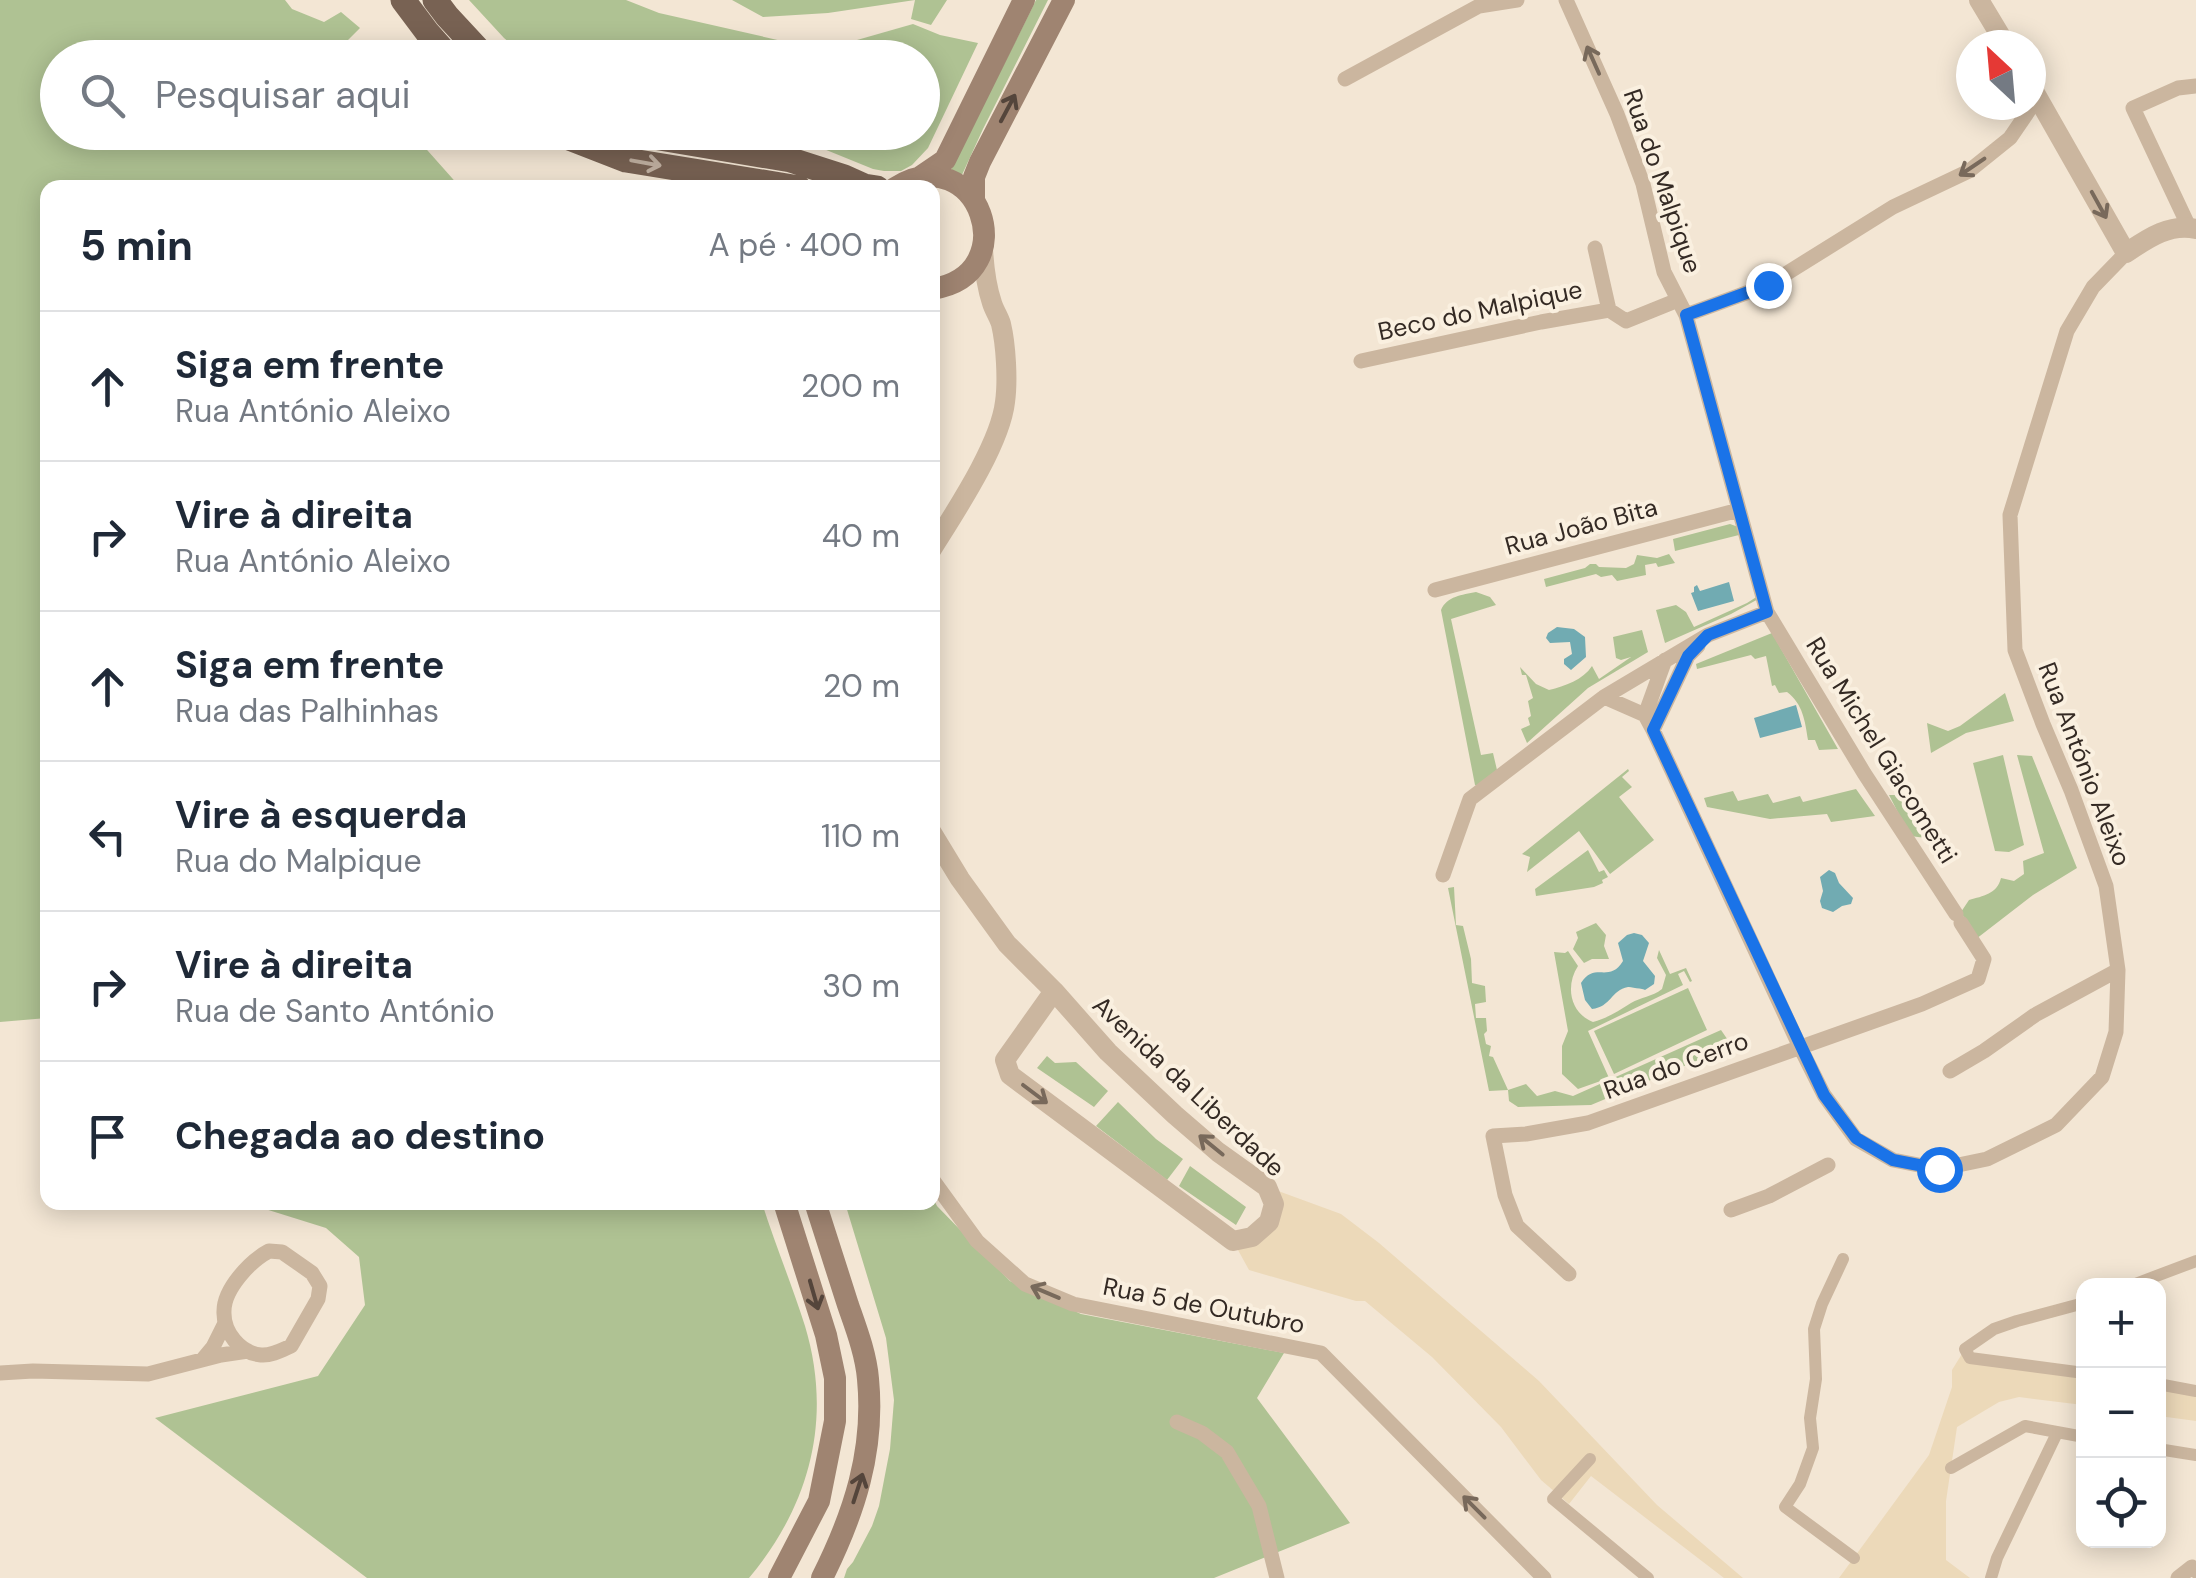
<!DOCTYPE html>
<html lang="pt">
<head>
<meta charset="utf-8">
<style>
  :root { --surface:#fff; --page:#f6f6f7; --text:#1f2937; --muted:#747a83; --line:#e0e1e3 }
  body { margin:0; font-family:"DM Sans",sans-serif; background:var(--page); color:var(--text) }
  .controls { position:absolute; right:30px; bottom:30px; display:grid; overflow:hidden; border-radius:20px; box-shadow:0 5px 25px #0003 }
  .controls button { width:90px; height:90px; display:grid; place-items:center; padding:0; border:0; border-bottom:2px solid var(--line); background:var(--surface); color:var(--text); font:50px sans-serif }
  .compass { position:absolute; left:1956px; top:30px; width:90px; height:90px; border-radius:50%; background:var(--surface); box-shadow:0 5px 25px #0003; rotate:334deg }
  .stop { position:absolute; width:30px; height:30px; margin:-22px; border:8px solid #1a73e8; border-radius:50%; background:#fff }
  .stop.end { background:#1a73e8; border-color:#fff; box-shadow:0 2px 10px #0008 }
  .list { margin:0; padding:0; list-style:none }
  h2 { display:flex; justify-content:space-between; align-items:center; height:130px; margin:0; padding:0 40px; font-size:42px }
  h2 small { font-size:32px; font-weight:400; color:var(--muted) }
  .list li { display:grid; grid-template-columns:65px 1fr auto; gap:30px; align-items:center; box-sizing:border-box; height:150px; padding:0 40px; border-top:2px solid var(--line) }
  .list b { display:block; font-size:38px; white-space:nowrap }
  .list p { margin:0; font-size:32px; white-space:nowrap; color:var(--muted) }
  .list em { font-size:32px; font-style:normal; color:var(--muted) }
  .icon { flex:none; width:55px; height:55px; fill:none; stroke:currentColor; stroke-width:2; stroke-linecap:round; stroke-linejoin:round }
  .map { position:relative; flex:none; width:2196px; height:1578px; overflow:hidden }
  .search { position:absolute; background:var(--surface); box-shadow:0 5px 25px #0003; left:40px; top:40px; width:900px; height:110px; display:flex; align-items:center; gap:25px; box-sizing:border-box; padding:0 35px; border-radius:55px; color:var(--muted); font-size:38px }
  .panel { position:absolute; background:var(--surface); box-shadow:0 5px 25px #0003; left:40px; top:180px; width:900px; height:1030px; border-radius:20px }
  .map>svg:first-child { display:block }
</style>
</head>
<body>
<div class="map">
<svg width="2196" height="1578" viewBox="0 0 2196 1578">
  <rect width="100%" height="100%" fill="#f3e6d4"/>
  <path fill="#afc293" d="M 0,0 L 285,0 L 292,9 L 324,22 L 341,12 L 360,28 L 348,40 L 356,57 L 58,58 L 58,132 L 412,133 L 460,187 L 48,188 L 47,1018 L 0,1022 Z
    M 469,0 L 626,0 L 659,13 L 822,50 L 913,24 L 940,35 L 978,43 L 928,148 L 912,165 L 901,171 L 884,171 L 873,169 L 814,145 L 740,133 L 922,132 L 922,58 L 527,57 L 504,38 Z
    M 732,0 L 947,0 L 931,25 L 911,19 L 915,0 L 828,13 L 763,17 Z
    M 1036,0 L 1048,0 L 983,129 L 961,177 L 951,170 Z
    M 1730,524 L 1741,528 L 1743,534 L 1675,551 L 1673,539 Z
    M 1669,554 L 1675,563 L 1658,567 L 1656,563 L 1645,565 L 1646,575 L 1617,581 L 1612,575 L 1601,577 L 1596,574 L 1546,587 L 1544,579 L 1585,568 L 1590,564 L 1596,564 L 1599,567 L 1626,568 L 1634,564 L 1637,555 L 1657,558 Z
    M 1476,592 L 1490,597 L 1496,605 L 1451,619 L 1481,755 L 1493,753 L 1497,770 L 1477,786 L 1475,785 L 1441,610 C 1447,596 1462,595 1476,592 Z
    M 1758,596 L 1762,597 L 1731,614 L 1665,643 L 1656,610 L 1676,605 L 1686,612 L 1694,627 L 1747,603 Z
    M 1642,630 L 1648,652 L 1588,688 L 1527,743 L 1521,729 L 1530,725 L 1528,718 L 1531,716 L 1528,701 L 1533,698 L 1526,675 L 1522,675 L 1520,667 L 1536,684 L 1549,690 C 1565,686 1583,680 1592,666 L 1599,679 L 1631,657 L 1621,660 L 1616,658 L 1613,637 Z
    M 1772,633 L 1838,749 L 1819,750 L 1815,740 L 1808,740 C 1805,721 1803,704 1787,692 L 1779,693 L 1775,685 L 1772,686 L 1766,656 L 1755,659 L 1751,655 L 1697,669 L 1696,664 Z
    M 2005,693 L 2014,721 L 1966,733 L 1931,753 L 1927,723 L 1948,731 L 1960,726 Z
    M 2003,755 L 2024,845 L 2009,852 L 1995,851 L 1973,763 Z
    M 2017,755 L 2032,756 L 2077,868 L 2033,895 L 1976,939 L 1961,912 L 1969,900 C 1983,896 1997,894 2001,878 L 2014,881 L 2024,874 L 2023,861 L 2044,853 Z
    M 1628,769 L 1629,771 L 1622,777 L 1632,787 L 1619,797 L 1654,840 L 1610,874 L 1579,831 L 1527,872 L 1530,857 L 1522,854 Z
    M 1856,789 L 1875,816 L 1831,822 L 1827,814 L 1770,819 L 1707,807 L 1704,798 L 1733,791 L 1738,801 L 1768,794 L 1773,803 L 1800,796 L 1803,802 Z
    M 1889,795 L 1918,795 L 1929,835 L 1926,838 L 1910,836 Z
    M 1588,850 L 1599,872 L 1604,870 L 1608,877 L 1602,880 L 1603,883 L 1594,887 L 1536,896 L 1535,889 Z
    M 1454,887 L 1456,925 L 1463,926 L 1471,959 L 1472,983 L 1485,986 L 1486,1002 L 1475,1004 L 1476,1018 L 1486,1018 L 1487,1031 L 1484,1034 L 1486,1044 L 1491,1046 L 1489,1056 L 1493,1057 L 1508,1090 L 1526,1084 L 1537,1096 L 1555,1091 L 1573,1096 L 1721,1030 L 1732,1046 L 1591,1105 L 1518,1107 L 1509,1101 L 1508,1090 L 1489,1091 L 1448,888 Z
    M 1596,923 L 1606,935 L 1604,946 L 1609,959 L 1592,959 L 1584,963 L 1573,949 L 1578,938 L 1576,932 Z
    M 1659,950 L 1670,974 L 1686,968 L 1692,981 L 1690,982 L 1684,971 L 1678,974 L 1683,985 L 1588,1031 L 1609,1078 L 1578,1089 L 1562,1074 L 1562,1046 L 1568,1031 L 1554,952 L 1565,953 L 1568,951 L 1578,966 C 1565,986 1570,1013 1593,1022 C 1608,1018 1618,1011 1631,1003 C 1641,997 1652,997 1662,989 L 1666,975 L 1657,958 Z
    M 1688,988 L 1707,1030 L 1614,1074 L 1594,1031 Z
    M 1047,1056 L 1055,1063 L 1076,1062 L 1108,1091 L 1094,1107 L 1037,1068 Z
    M 1118,1102 L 1156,1139 L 1183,1159 L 1167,1180 L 1096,1126 Z
    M 1190,1166 L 1246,1207 L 1236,1225 L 1179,1186 Z
    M 933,1198 L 937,1206 L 1010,1281 L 1081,1314 L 1284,1353 L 1257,1398 L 1350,1523 L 1214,1578 L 844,1578 L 847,1569 L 853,1562 L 872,1526 L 879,1506 L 890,1449 L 894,1400 L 886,1338 L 845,1203 L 932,1202 Z
    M 262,1202 L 762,1203 C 775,1244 792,1285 805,1326 C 833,1419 810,1505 749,1578 L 367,1578 L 155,1418 L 318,1376 L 365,1305 L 359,1257 L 326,1228 L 262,1208 Z"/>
  <path fill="#ecd9b9" d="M 1267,1187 L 1341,1214 L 1379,1243 L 1539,1381 L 1657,1505 L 1743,1578 L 1724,1578 L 1591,1476 L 1569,1504 L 1541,1480 L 1501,1427 L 1432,1357 L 1365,1301 L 1356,1301 L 1249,1270 L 1233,1241 L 1269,1222 Z
    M 1965,1349 L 1970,1358 L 2083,1373 L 2083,1405 L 2019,1397 L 1999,1402 L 1957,1427 L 1946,1501 L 1946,1560 L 1970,1578 L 1839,1578 L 1929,1455 L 1952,1387 L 1952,1370 Z
    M 2158,1384 L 2196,1391 L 2196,1421 L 2159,1416 Z"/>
  <path fill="#71abb2" d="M 1729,582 L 1734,601 L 1698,611 L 1691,593 L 1694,592 L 1694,587 L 1697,585 L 1700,591 Z
    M 1557,627 L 1574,629 L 1585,637 L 1586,657 L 1571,670 L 1564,664 L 1564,659 L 1572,654 L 1570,642 L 1550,643 L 1546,638 L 1548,633 Z
    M 1796,705 L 1802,727 L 1760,738 L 1754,718 Z
    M 1829,870 L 1835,873 L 1839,883 L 1853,898 L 1851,904 L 1842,906 L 1833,912 L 1822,908 L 1820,901 L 1823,891 L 1820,877 Z
    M 1634,933 L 1642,935 L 1649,943 L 1643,961 L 1655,976 L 1654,984 L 1645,990 C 1644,989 1629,987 1628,987 C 1611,990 1611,1007 1592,1009 L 1585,1000 L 1581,983 C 1595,961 1609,984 1623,961 L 1618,943 L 1627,935 Z"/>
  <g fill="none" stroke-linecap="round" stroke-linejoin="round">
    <path stroke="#cbb69f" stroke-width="12" d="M 1843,1259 L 1822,1304 L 1814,1329 L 1816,1379 L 1810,1418 L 1813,1448 L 1800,1484 L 1785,1507 L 1854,1558
      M 2130,1286 L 2196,1261
      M 2084,1303 L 2017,1321 L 1994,1329 L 1965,1349 L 1970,1358 L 2084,1373
      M 2158,1384 L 2196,1391
      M 2158,1449 L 2196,1455
      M 1590,1459 L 1553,1499 L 1648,1578
      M 1951,1468 L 2025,1426 L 2084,1437
      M 1991,1578 L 1997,1558 L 2057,1433"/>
    <path stroke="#cbb69f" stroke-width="15" d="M 1566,0 L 1617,114 L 1643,184 L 1664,272 L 1686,315 L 1767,612 L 1864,773 L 1956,914
      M 1345,79 L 1479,6 L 1517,0
      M 2189,227 L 2133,108 L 2178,88 L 2196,86
      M 1595,248 L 1609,310 L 1626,321 L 1678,300
      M 1686,315 L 1768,285 L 1893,207 L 1969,171 L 2010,138 L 2038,97
      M 1361,361 L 1541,322 L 1609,310
      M 1435,590 L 1739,510
      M 1604,697 L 1645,715 L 1653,730 L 1800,1047 L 1824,1095 L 1856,1139 L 1893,1160 L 1939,1169 L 1987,1159 L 2056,1125 L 2102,1077 L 2116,1032 L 2118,970 L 2106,886 L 2071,790 L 2043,724 L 2015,650 L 2010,515 L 2067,331 L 2093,287 L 2126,253
      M 1645,715 L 1665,660
      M 1653,730 L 1688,656 L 1698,646
      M 1443,875 L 1470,799 L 1604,697 L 1708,635 L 1767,612
      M 1950,1071 L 1984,1051 L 2035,1015 L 2118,970
      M 932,1179 L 977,1241 L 1025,1284 L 1073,1304 L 1321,1353 L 1544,1578
      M 1731,1210 L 1769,1196 L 1828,1165
      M 269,1251 L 282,1252 L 312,1273 L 320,1286 L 318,1299 L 291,1346 C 282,1350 271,1356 261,1355 C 240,1353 223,1332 224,1311 C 224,1289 250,1261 269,1251 Z
      M 1569,1274 L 1517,1226 L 1505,1195 L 1493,1136 L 1526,1134 L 1588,1123 L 1922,1004 L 1978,979 L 1984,959 L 1961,923
      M 203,1359 L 213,1347 L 225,1323
      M 0,1373 L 33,1371 L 148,1374 L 221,1355 L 248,1351
      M 1177,1422 L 1202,1433 L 1227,1452 L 1259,1506 L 1277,1578
      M 2178,1578 L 2192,1567 L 2196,1571"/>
    <path stroke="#cbb69f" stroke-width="20" d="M 1979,0 L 2006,45
      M 2031,86 L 2126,253 C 2147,239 2169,223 2196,229
      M 932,549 C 955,512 1000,445 1005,402 C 1008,381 1006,345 1001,324 C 999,317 994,310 992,303 C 986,285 984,267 983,249
      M 932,833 L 960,879 L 1007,944 L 1054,991 L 1108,1052 L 1175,1115 L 1218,1152 L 1267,1187 L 1274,1204 L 1269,1222 L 1252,1237 L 1233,1241 L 1010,1075 L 1005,1060 L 1054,991"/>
    <path stroke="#9f8471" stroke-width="22" d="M 920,177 L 945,160 L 1024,0
      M 895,188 C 978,136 1027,275 932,289
      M 974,198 L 974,177 L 980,162 L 1064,0
      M 815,1202 C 826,1237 837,1271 848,1305 C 856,1328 866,1354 868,1379 C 875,1451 854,1514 822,1578
      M 779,1578 L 819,1501 L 835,1421 L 835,1378 L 826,1335 L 784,1202"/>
    <path stroke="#786253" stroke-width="25" d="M 403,0 L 427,32 L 450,58
      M 435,0 L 447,16 L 486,58
      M 554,132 L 626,160 L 799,188
      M 624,132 L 791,160 L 844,177 L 864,186 L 877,188"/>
  </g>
  <defs><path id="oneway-shaft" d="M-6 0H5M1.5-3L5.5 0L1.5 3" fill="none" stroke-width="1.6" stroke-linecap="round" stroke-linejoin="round" transform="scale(2.5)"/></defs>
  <g stroke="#78695b">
    <use href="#oneway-shaft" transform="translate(1593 60) rotate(-114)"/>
    <use href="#oneway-shaft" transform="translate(1972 167) rotate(146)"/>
    <use href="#oneway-shaft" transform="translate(2099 205) rotate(61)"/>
    <use href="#oneway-shaft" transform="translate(1035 1094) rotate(37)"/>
    <use href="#oneway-shaft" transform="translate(1211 1145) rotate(-141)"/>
    <use href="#oneway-shaft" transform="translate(1045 1292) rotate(-157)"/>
    <use href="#oneway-shaft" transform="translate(1474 1507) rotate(-135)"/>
  </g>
  <g stroke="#54453b">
    <use href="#oneway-shaft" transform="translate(1008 108) rotate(-62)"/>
    <use href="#oneway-shaft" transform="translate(814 1295) rotate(74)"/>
    <use href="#oneway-shaft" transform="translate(858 1488) rotate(-72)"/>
  </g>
  <use stroke="#c0b0a1" href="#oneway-shaft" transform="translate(646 163) rotate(10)"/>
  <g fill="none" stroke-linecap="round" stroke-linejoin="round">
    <path stroke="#1a73e8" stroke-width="12" d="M 1768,285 L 1686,315 L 1767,612 L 1708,635 L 1688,656 L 1653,730 L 1824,1095 L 1856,1138 L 1893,1160 L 1939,1169"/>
  </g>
  <g text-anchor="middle" stroke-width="8" stroke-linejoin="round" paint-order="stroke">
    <g font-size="25" fill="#342a24" stroke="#faf0e0">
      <text transform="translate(1663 181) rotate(71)" y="9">Rua do Malpique</text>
      <text transform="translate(1480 310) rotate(-12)" y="9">Beco do Malpique</text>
      <text transform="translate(1581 526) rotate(-15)" y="9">Rua João Bita</text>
      <text transform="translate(1882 750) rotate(58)" y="9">Rua Michel Giacometti</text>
      <text transform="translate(2085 764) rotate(69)" y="9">Rua António Aleixo</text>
      <text transform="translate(1676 1065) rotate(-20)" y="9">Rua do Cerro</text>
      <text transform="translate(1189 1086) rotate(43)" y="9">Avenida da Liberdade</text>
      <text transform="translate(1204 1305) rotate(11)" y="9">Rua 5 de Outubro</text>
    </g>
  </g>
</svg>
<div class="controls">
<button>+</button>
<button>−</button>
<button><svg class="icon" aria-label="locate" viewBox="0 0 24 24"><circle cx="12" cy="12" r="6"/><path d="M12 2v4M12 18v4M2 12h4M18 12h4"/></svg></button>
</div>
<svg class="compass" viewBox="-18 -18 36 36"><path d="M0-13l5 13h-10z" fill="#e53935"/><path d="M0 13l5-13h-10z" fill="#747a83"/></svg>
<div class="stop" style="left:1939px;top:1169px"></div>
<div class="stop end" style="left:1768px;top:285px"></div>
<div class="search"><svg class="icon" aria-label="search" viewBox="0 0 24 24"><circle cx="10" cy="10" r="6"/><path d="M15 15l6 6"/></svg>Pesquisar aqui</div>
<section class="panel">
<h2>5 min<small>A pé · 400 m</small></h2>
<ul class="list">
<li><svg class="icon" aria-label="ahead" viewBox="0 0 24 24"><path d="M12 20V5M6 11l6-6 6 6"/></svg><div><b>Siga em frente</b><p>Rua António Aleixo</p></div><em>200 m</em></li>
<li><svg class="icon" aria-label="right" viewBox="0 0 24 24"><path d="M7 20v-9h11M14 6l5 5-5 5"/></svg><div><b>Vire à direita</b><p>Rua António Aleixo</p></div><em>40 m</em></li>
<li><svg class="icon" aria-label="ahead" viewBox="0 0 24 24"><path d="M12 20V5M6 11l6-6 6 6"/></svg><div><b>Siga em frente</b><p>Rua das Palhinhas</p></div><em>20 m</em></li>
<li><svg class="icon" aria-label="left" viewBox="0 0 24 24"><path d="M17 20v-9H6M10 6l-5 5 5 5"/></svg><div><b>Vire à esquerda</b><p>Rua do Malpique</p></div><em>110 m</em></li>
<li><svg class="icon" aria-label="right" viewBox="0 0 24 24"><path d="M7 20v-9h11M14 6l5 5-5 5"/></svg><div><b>Vire à direita</b><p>Rua de Santo António</p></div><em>30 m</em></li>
<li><svg class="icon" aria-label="arrive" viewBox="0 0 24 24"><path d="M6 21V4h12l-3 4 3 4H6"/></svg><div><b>Chegada ao destino</b></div></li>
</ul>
</section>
</div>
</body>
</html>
